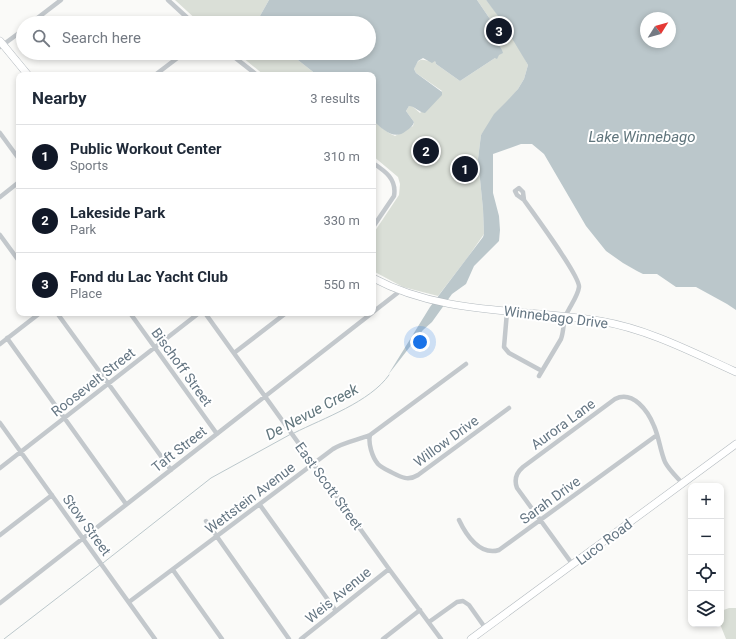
<!DOCTYPE html>
<html lang="en">
<head>
<meta charset="utf-8">
<style>
  :root { --surface:#fff; --page:#f6f6f7; --text:#1f2937; --muted:#747a83; --line:#e0e1e3; --accent:#111827 }
  body { margin:0; font-family:Roboto,sans-serif; background:var(--page); color:var(--text) }
  .controls { position:absolute; right:12px; bottom:12px; display:grid; overflow:hidden; border-radius:8px; box-shadow:0 2px 6px #0003 }
  .controls button { width:36px; height:36px; display:grid; place-items:center; padding:0; border:0; border-bottom:1px solid var(--line); background:var(--surface); color:var(--text); font:20px sans-serif }
  .compass { position:absolute; left:640px; top:12px; width:36px; height:36px; border-radius:50%; background:var(--surface); box-shadow:0 2px 6px #0003; rotate:53deg }
  .you { position:absolute; left:420px; top:342px; width:14px; height:14px; margin:-10px; border:3px solid #fff; border-radius:50%; background:#1a73e8; box-shadow:0 0 0 6px #1a73e833 }
  .badge { display:grid; place-items:center; width:26px; height:26px; border-radius:50%; background:var(--accent); color:#fff; font-size:13px; font-weight:700 }
  .pin { position:absolute; translate:-50% -50%; border:2px solid #fff; box-shadow:0 1px 4px #0006 }
  .list { margin:0; padding:0; list-style:none }
  h2 { display:flex; justify-content:space-between; align-items:center; height:52px; margin:0; padding:0 16px; font-size:17px }
  h2 small { font-size:13px; font-weight:400; color:var(--muted) }
  .list li { display:grid; grid-template-columns:26px 1fr auto; gap:12px; align-items:center; box-sizing:border-box; height:64px; padding:0 16px; border-top:1px solid var(--line) }
  .list b { display:block; font-size:15px; white-space:nowrap }
  .list p { margin:0; font-size:13px; white-space:nowrap; color:var(--muted) }
  .list em { font-size:13px; font-style:normal; color:var(--muted) }
  .icon { flex:none; width:22px; height:22px; fill:none; stroke:currentColor; stroke-width:2; stroke-linecap:round; stroke-linejoin:round }
  .map { position:relative; flex:none; width:736px; height:639px; overflow:hidden }
  .search { position:absolute; background:var(--surface); box-shadow:0 2px 6px #0003; left:16px; top:16px; width:360px; height:44px; display:flex; align-items:center; gap:10px; box-sizing:border-box; padding:0 14px; border-radius:22px; color:var(--muted); font-size:15px }
  .panel { position:absolute; background:var(--surface); box-shadow:0 2px 6px #0003; left:16px; top:72px; width:360px; height:244px; border-radius:8px }
  .map>svg:first-child { display:block }
</style>
</head>
<body>
<div class="map">
<svg width="736" height="639" viewBox="0 0 736 639">
  <rect width="100%" height="100%" fill="#fafaf8"/>
  <path fill="#dadfd7" d="M 175,0 L 269,0 L 256,23 L 200,23 Z
    M 477,0 L 486,0 C 503,20 516,42 528,65 L 524,79 L 518,89 L 481,135 L 478,159 L 483,209 L 484,234 L 468,257 L 438,296 L 403,287 L 373,271 L 373,234 L 399,195 L 400,184 L 398,177 L 373,156 L 373,121 L 389,133 L 395,136 L 413,126 L 414,122 L 406,111 L 409,106 L 412,106 L 420,113 L 442,91 L 416,73 L 414,69 C 420,54 423,62 435,61 L 436,64 L 460,81 L 495,58 L 487,26 L 492,22 Z
    M 237,53 L 289,53 L 317,75 L 264,75 Z
    M 729,608 L 736,608 L 736,639 L 726,639 L 720,624 L 721,611 Z"/>
  <path fill="#bbc7cb" fill-rule="evenodd" d="M 269,0 L 477,0 L 492,22 L 487,27 L 502,50 L 503,53 L 499,55 L 497,59 L 495,58 L 460,81 L 436,64 L 435,61 L 432,63 L 423,58 L 418,61 L 414,69 L 416,73 L 442,92 L 442,95 L 425,113 C 418,112 415,106 409,106 L 406,111 L 414,122 C 413,126 410,128 406,131 C 394,141 383,129 373,121 L 373,75 L 317,75 L 289,53 L 369,53 L 369,23 L 256,23 Z
    M 486,0 L 736,0 L 736,310 L 727,304 L 696,287 L 676,287 L 657,274 L 643,274 L 637,271 L 623,263 L 606,251 L 586,226 L 544,154 L 532,144 L 521,144 L 493,154 L 493,193 L 499,216 L 500,230 L 499,241 L 474,266 L 466,284 L 452,294 L 432,322 L 423,330 L 388,375 L 430,307 L 483,237 L 484,234 L 483,209 L 478,159 L 481,135 L 494,114 L 507,101 L 518,89 L 524,79 L 528,65 L 501,20 ZM 646,18 L 670,18 L 670,42 L 646,42 Z"/>
  <g fill="none" stroke-linecap="round" stroke-linejoin="round">
    <path stroke="#bbc7cb" stroke-width="1" d="M 294,433 C 324,418 370,402 389,375
      M 103,563 L 211,478 L 291,434
      M 4,639 L 100,565"/>
    <defs>
      <path id="secondary" d="M 0,41 L 28,75
        M 373,278 C 444,316 523,308 600,321 C 648,329 692,352 736,372
        M 471,639 L 736,444"/>
    </defs>
    <use href="#secondary" stroke="#b3babf" stroke-width="8"/>
    <path stroke="#c3c8cc" stroke-width="4.5" d="M 168,0 L 193,23
      M 31,23 L 61,0
      M 0,47 L 23,30
      M 229,53 L 257,75
      M 155,75 L 184,53
      M 0,133 L 19,159
      M 373,163 C 385,171 397,179 394,196 L 373,227
      M 0,197 L 19,182
      M 524,200 L 523,192 L 519,188 L 515,191 L 517,195 L 524,200 C 533,213 580,276 579,287 C 578,296 570,306 566,315 C 563,322 564,331 561,339 L 539,376
      M 0,235 L 19,261
      M 373,312 L 400,291
      M 507,312 L 504,347 L 509,353 L 542,371
      M 57,313 L 171,470
      M 130,313 L 217,434
      M 205,313 L 389,569 L 441,639
      M 7,338 L 126,504
      M 0,344 L 40,313
      M 234,353 L 286,313
      M 0,423 L 155,639
      M 370,435 C 368,443 372,457 378,464 C 381,467 385,469 389,471 C 399,476 407,482 418,475 L 509,408
      M 0,468 L 199,313
      M 260,505 L 336,611
      M 459,520 C 466,535 480,556 499,550 L 657,435
      M 206,521 L 289,639
      M 0,535 L 52,495
      M 573,565 L 517,488 C 514,480 516,473 523,467 L 615,399 C 633,390 648,411 654,426 C 659,437 660,450 665,462 C 669,470 677,477 683,484
      M 173,570 L 222,639
      M 129,602 L 333,449 C 344,442 358,440 370,435 L 466,364
      M 0,603 L 372,313
      M 429,622 L 457,602 L 463,601 L 469,605 L 486,629
      M 301,639 L 389,569
      M 383,639 L 420,610"/>
    <use href="#secondary" stroke="#fff" stroke-width="7"/>
  </g>
  <g text-anchor="middle" stroke-width="4" stroke-linejoin="round" paint-order="stroke">
    <g font-size="14" fill="#657683" stroke="#fff">
      <text transform="translate(556 317) rotate(7)" y="5">Winnebago Drive</text>
      <text transform="translate(182 367) rotate(54)" y="5">Bischoff Street</text>
      <text transform="translate(93 382) rotate(-38)" y="5">Roosevelt Street</text>
      <text transform="translate(563 424) rotate(-36)" y="5">Aurora Lane</text>
      <text transform="translate(446 441) rotate(-36)" y="5">Willow Drive</text>
      <text transform="translate(179 449) rotate(-38)" y="5">Taft Street</text>
      <text transform="translate(329 486) rotate(54)" y="5">East Scott Street</text>
      <text transform="translate(250 498) rotate(-37)" y="5">Wettstein Avenue</text>
      <text transform="translate(550 500) rotate(-36)" y="5">Sarah Drive</text>
      <text transform="translate(87 525) rotate(54)" y="5">Stow Street</text>
      <text transform="translate(604 542) rotate(-37)" y="5">Luco Road</text>
      <text transform="translate(338 595) rotate(-39)" y="5">Weis Avenue</text>
    </g>
    <g font-size="15" font-style="italic" fill="#60757c" stroke="#fff">
      <text x="642" y="142">Lake Winnebago</text>
      <text transform="translate(312 412) rotate(-28)" y="5">De Nevue Creek</text>
    </g>
  </g>
</svg>
<div class="controls">
<button>+</button>
<button>−</button>
<button><svg class="icon" aria-label="locate" viewBox="0 0 24 24"><circle cx="12" cy="12" r="6"/><path d="M12 2v4M12 18v4M2 12h4M18 12h4"/></svg></button>
<button><svg class="icon" aria-label="layers" viewBox="0 0 24 24"><path d="M12 4l9 5-9 5-9-5zM3 14l9 5 9-5"/></svg></button>
</div>
<svg class="compass" viewBox="-18 -18 36 36"><path d="M0-13l5 13h-10z" fill="#e53935"/><path d="M0 13l5-13h-10z" fill="#747a83"/></svg>
<div class="you"></div>
<div class="pin badge" style="left:465px;top:169px">1</div>
<div class="pin badge" style="left:426px;top:151px">2</div>
<div class="pin badge" style="left:499px;top:31px">3</div>
<div class="search"><svg class="icon" aria-label="search" viewBox="0 0 24 24"><circle cx="10" cy="10" r="6"/><path d="M15 15l6 6"/></svg>Search here</div>
<section class="panel">
<h2>Nearby<small>3 results</small></h2>
<ul class="list">
<li><span class="badge">1</span><div><b>Public Workout Center</b><p>Sports</p></div><em>310 m</em></li>
<li><span class="badge">2</span><div><b>Lakeside Park</b><p>Park</p></div><em>330 m</em></li>
<li><span class="badge">3</span><div><b>Fond du Lac Yacht Club</b><p>Place</p></div><em>550 m</em></li>
</ul>
</section>
</div>
</body>
</html>
